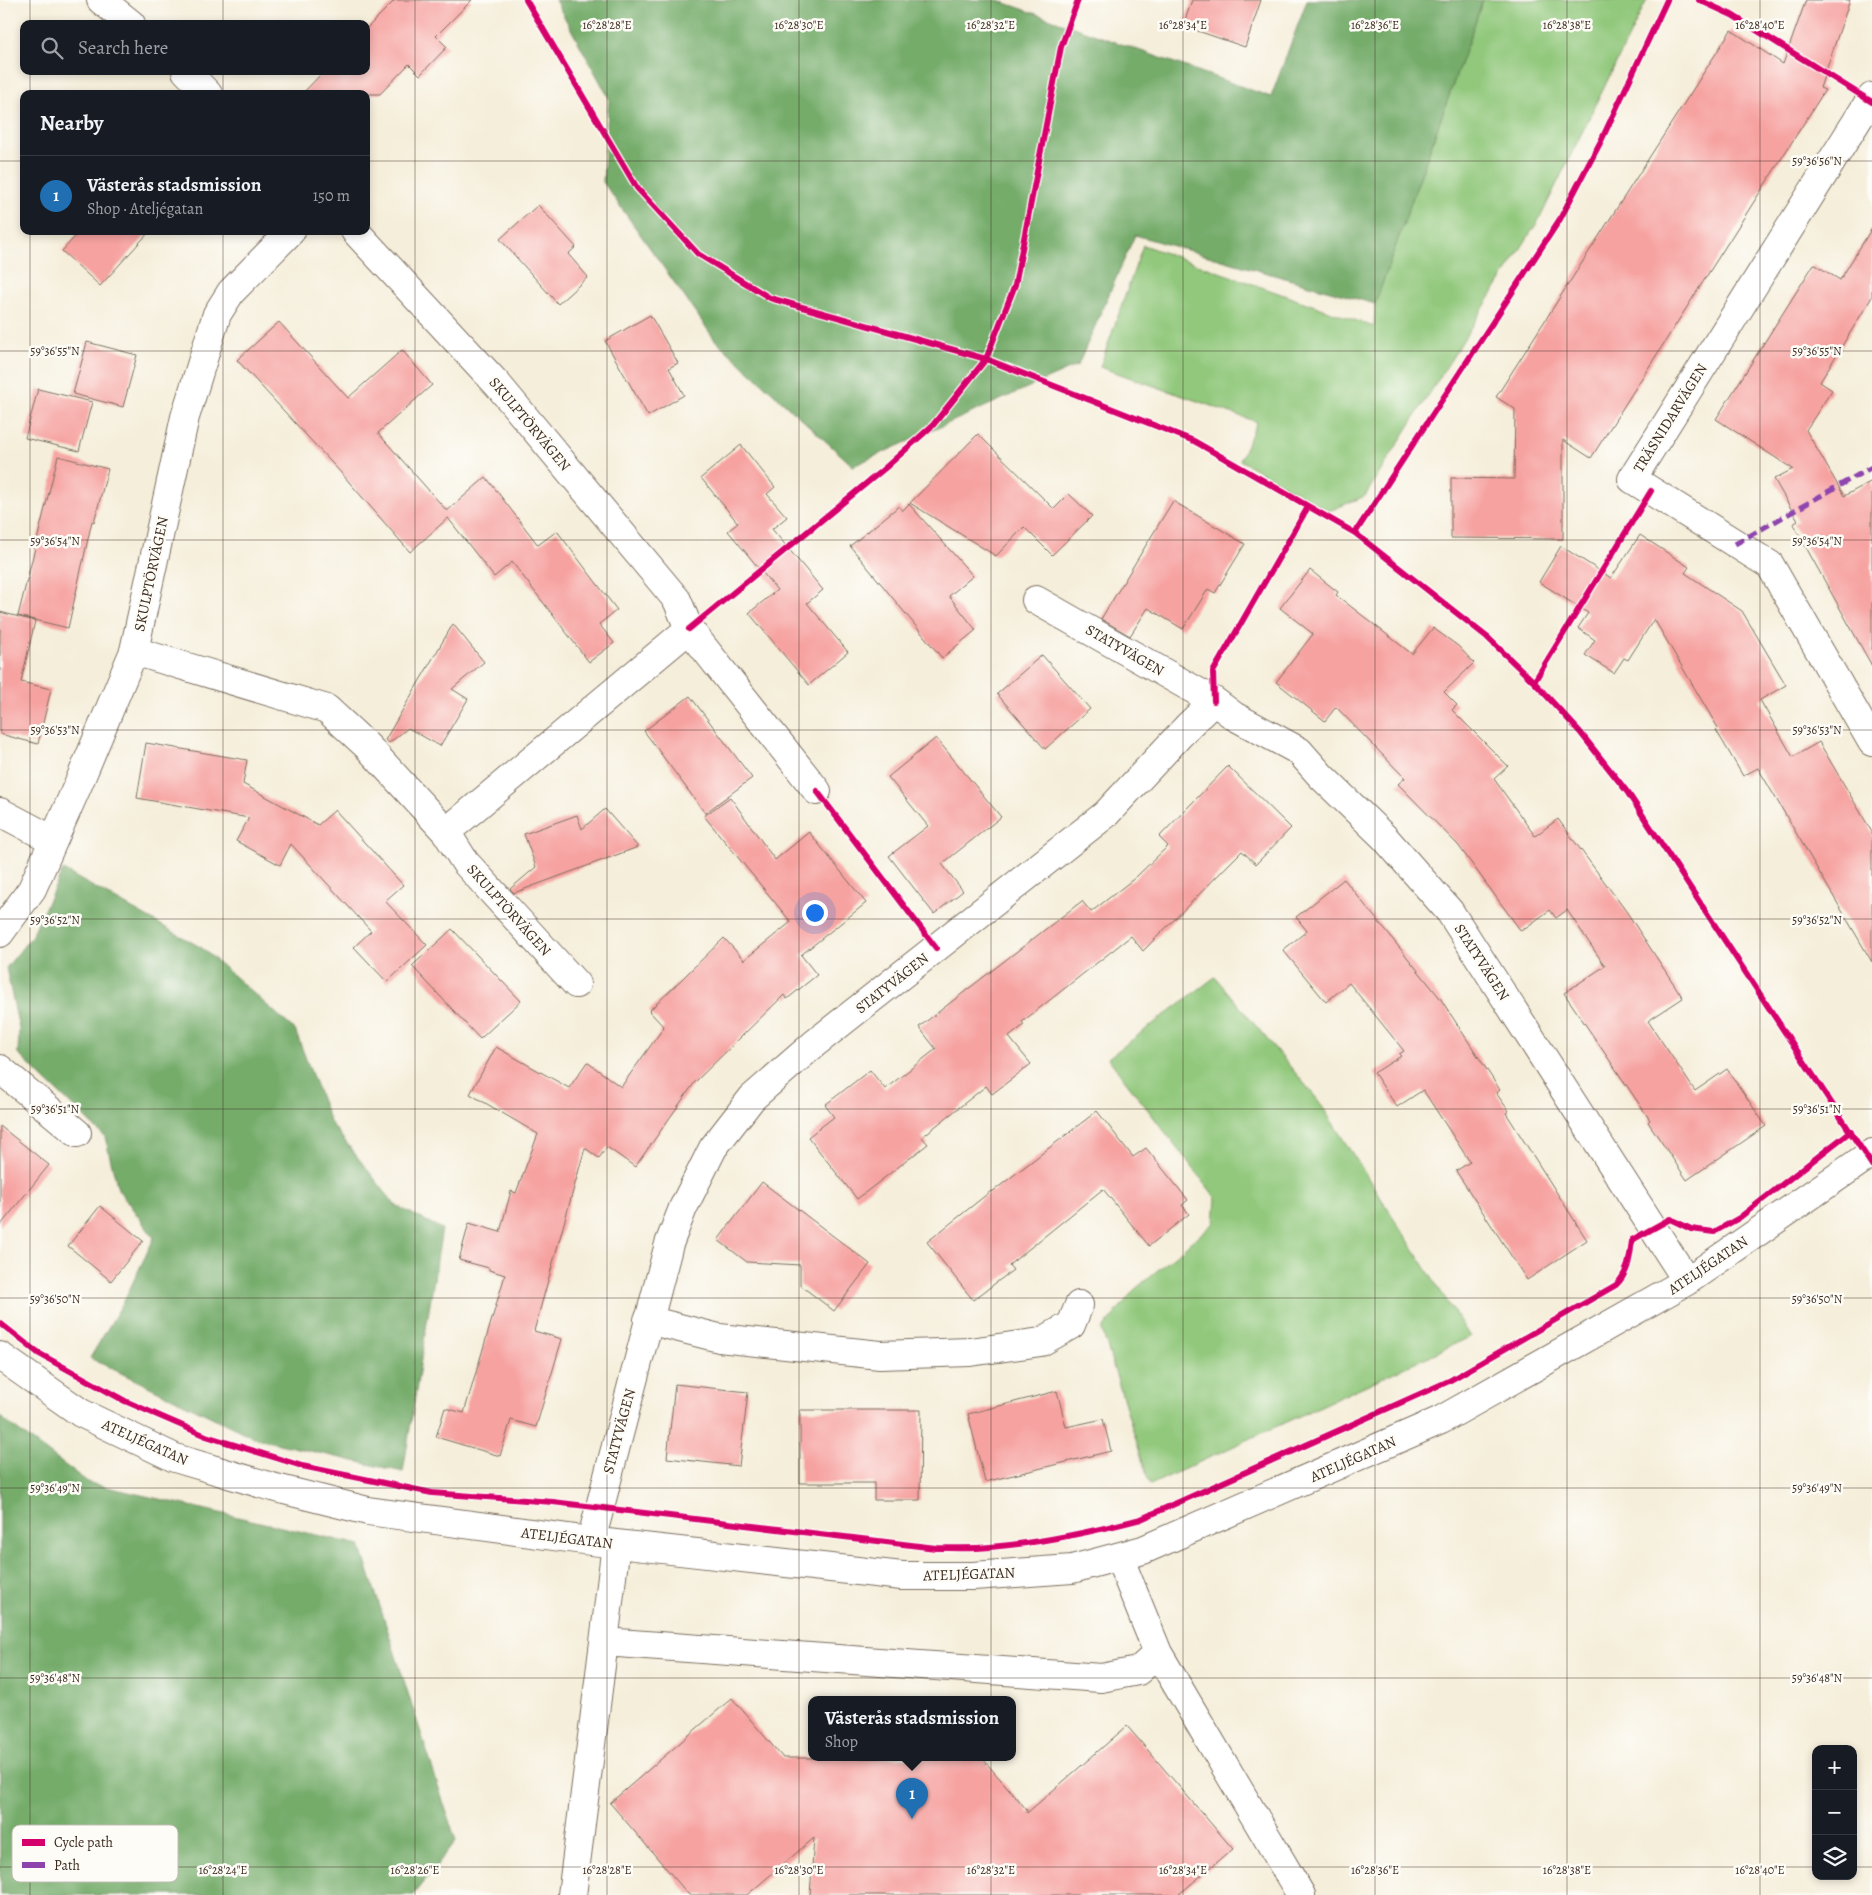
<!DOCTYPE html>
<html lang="en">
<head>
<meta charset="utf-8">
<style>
  :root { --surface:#171b24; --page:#20242c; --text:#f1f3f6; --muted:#9ea1a6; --line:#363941; --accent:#1f6fb2 }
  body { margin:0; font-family:Alegreya,serif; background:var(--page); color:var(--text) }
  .controls { position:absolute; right:15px; bottom:15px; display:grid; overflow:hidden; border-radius:10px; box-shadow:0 2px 8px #0003 }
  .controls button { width:45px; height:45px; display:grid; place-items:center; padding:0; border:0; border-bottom:1px solid var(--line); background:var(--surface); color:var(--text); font:25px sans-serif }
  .you { position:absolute; left:814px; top:912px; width:18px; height:18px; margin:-12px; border:4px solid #fff; border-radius:50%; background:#1a73e8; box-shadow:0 0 0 8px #1a73e833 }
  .badge { display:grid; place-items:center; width:32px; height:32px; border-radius:50%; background:var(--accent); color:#fff; font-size:16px; font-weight:700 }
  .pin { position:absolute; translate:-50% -41px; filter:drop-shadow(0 1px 2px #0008) }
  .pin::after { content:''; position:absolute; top:26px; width:18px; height:15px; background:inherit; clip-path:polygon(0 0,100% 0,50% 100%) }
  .popup { position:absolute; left:808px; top:1696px; width:208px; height:65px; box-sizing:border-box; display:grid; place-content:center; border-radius:10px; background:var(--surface); filter:drop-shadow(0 1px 4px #0005); font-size:16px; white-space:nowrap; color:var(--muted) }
  .popup b { font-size:19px; color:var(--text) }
  .popup::after { content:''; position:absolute; left:50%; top:100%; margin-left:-10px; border:10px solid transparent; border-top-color:var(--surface) }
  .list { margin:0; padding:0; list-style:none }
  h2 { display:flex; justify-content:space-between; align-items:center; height:65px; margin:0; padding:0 20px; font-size:21px }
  h2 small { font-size:16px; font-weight:400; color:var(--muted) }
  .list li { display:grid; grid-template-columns:32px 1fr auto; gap:15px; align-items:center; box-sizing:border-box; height:80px; padding:0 20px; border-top:1px solid var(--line) }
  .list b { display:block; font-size:19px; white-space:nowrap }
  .list p { margin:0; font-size:16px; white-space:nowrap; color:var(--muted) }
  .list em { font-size:16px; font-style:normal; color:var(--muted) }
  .icon { flex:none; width:28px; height:28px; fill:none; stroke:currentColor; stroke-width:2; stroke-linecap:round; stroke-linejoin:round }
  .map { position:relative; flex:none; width:1872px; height:1895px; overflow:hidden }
  .search { position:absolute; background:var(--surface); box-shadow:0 2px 8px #0003; left:20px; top:20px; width:350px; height:55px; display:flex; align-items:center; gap:12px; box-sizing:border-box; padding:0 18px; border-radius:10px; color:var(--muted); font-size:19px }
  .panel { position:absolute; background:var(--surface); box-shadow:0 2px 8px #0003; left:20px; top:90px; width:350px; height:145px; border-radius:10px }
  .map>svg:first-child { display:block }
</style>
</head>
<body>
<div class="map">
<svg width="1872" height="1895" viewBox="0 0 1872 1895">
  <rect width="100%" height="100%" fill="#fdfcf7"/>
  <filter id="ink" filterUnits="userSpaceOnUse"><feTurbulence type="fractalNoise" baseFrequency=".02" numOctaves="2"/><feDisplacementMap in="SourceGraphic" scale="10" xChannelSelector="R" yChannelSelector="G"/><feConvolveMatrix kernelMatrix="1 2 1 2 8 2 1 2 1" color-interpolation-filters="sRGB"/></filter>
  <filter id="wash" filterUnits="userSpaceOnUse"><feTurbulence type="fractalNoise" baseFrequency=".0096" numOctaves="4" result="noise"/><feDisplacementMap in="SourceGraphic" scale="20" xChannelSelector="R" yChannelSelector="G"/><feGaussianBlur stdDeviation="1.12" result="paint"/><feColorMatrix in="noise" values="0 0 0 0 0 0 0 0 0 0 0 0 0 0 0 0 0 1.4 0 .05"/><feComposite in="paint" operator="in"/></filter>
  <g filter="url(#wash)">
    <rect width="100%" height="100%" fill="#f5eeda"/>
    <path fill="#91c87b" stroke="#66794c" d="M 1483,0 L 1647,0 L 1540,218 L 1365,496 L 1329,511 L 1240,460 L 1257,422 L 1100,367 L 1143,245 L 1374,327 L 1375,304 Z
      M 1215,977 L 1318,1100 L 1470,1337 L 1150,1485 L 1102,1330 L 1134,1290 L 1214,1223 L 1216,1198 L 1108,1058 Z"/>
    <path fill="#74ac6b" stroke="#586b44" d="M 555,0 L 997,0 L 1271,97 L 1307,0 L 1483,0 L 1375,304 L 1135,235 L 1078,365 L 853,466 L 715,340 L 603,182 L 609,98 Z
      M 63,870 L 202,948 L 295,1030 L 330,1122 L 395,1205 L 442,1229 L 403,1472 L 257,1439 L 90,1358 L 124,1301 L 154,1238 L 118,1189 L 105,1137 L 18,1054 L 19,1028 L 6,968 L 31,937 Z
      M 0,1417 L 89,1483 L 360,1545 L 456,1841 L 413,1895 L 0,1895 Z"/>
    <g id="blocks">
      <path fill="#f6a2a0" d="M 395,0 L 472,0 L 436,36 L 447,47 L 420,75 L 409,64 L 380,94 L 302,94 L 324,71 L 366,71 L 366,29 Z
        M 1192,0 L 1261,0 L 1245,47 L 1183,26 Z
        M 1806,0 L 1850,0 L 1820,88 L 1825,90 L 1591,458 L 1563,440 L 1563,539 L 1451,538 L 1451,478 L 1514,479 L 1515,409 L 1496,397 L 1731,30 L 1783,64 Z
        M 538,205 L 576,247 L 568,254 L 588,277 L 558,304 L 500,239 Z
        M 1872,228 L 1872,297 L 1820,382 L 1832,390 L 1806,430 L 1844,496 L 1872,481 L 1872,666 L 1793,524 L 1798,521 L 1774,479 L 1793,469 L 1716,419 L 1814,264 L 1840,280 Z
        M 80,231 L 150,231 L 100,286 L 62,251 Z
        M 650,315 L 678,363 L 669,368 L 684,395 L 648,416 L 605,341 Z
        M 279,322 L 348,398 L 402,350 L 432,385 L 378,433 L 447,511 L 486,477 L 538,545 L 557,531 L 617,610 L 599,624 L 614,643 L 589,662 L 512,562 L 494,577 L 448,518 L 410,552 L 342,474 L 237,360 Z
        M 87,342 L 137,355 L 123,407 L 73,394 Z
        M 38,389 L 92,402 L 79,451 L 25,438 Z
        M 978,434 L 1054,509 L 1069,494 L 1092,516 L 1052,555 L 1024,527 L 996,556 L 910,503 Z
        M 741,445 L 775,487 L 767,494 L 787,517 L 772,529 L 823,590 L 807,603 L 848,652 L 809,685 L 749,613 L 777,590 L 728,531 L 738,523 L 701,478 Z
        M 58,456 L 108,469 L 94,522 L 92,521 L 68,628 L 18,616 Z
        M 1173,501 L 1245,544 L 1215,593 L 1208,589 L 1183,629 L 1148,608 L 1130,636 L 1101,619 Z
        M 909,504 L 973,576 L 949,596 L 976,630 L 942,658 L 850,546 L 899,506 L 902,511 Z
        M 1640,535 L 1689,567 L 1685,573 L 1742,611 L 1786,685 L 1760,700 L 1793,757 L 1819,742 L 1872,832 L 1872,962 L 1758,768 L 1743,776 L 1716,730 L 1718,728 L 1654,619 L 1628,660 L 1624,658 L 1614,673 L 1585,655 L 1595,640 L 1578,628 L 1588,613 L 1539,582 L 1561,546 L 1611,578 Z
        M 1310,570 L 1338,592 L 1336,595 L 1412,654 L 1433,628 L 1458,646 L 1474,663 L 1444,692 L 1457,705 L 1452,710 L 1508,766 L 1494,779 L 1535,836 L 1558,819 L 1626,911 L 1683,998 L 1648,1021 L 1695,1091 L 1727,1069 L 1766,1126 L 1687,1180 L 1648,1122 L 1650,1120 L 1564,993 L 1605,966 L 1567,910 L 1556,918 L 1550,910 L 1521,931 L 1458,845 L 1398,784 L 1405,778 L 1336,707 L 1325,721 L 1276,682 L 1313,634 L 1280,608 Z
        M 0,612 L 35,621 L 21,682 L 51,689 L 38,744 L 0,734 Z
        M 453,624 L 484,662 L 452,689 L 468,699 L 440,746 L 408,728 L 389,743 L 385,740 Z
        M 1042,655 L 1090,709 L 1045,749 L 997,694 Z
        M 690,696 L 752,778 L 705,813 L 644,731 Z
        M 936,738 L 1001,817 L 942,864 L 963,891 L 934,914 L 889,856 L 928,826 L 888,777 Z
        M 146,743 L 247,760 L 243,784 L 318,825 L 335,810 L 403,885 L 385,901 L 427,945 L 387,982 L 354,947 L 371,931 L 291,844 L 280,865 L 236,841 L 249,818 L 137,798 Z
        M 1228,766 L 1291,828 L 1256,864 L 1242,851 L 1143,951 L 1131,936 L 1022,1022 L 1024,1025 L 1009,1037 L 1031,1064 L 992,1094 L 986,1086 L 922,1137 L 928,1144 L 857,1199 L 808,1137 L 834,1117 L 825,1105 L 870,1070 L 885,1089 L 936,1049 L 919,1027 L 1082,901 L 1091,912 L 1136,877 L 1168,846 L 1159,837 Z
        M 730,797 L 775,860 L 809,832 L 866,903 L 801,955 L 817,975 L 787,999 L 784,995 L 695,1082 L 635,1167 L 607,1147 L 599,1158 L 585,1148 L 534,1331 L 562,1339 L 536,1427 L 511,1420 L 500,1456 L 436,1437 L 445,1408 L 464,1413 L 505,1275 L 489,1270 L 489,1268 L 459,1260 L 469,1223 L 500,1232 L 511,1191 L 516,1193 L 538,1134 L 470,1094 L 496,1047 L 569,1088 L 587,1062 L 621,1087 L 664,1027 L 649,1011 L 724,938 L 744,960 L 791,922 L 704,816 Z
        M 605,809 L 638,847 L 514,893 L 510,889 L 536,867 L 524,834 L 577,815 L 582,829 Z
        M 1344,879 L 1440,998 L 1500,1090 L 1496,1093 L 1509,1111 L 1506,1113 L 1587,1240 L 1527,1280 L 1456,1171 L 1470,1162 L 1423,1090 L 1397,1107 L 1374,1073 L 1401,1056 L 1399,1054 L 1404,1051 L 1349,983 L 1326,1002 L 1283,950 L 1307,931 L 1296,917 Z
        M 452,929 L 521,1001 L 480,1039 L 412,966 Z
        M 1097,1111 L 1133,1157 L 1146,1148 L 1188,1200 L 1182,1205 L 1189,1214 L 1149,1246 L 1103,1189 L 1009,1265 L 1013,1270 L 973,1300 L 927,1242 L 991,1191 L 992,1192 Z
        M 0,1126 L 49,1165 L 0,1226 Z
        M 762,1182 L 870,1264 L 834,1311 L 800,1285 L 800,1265 L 747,1262 L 718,1240 Z
        M 100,1206 L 143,1241 L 111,1281 L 68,1246 Z
        M 675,1384 L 748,1392 L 739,1466 L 667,1458 Z
        M 1057,1391 L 1066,1427 L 1103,1419 L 1111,1451 L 985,1482 L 968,1414 Z
        M 800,1410 L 921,1410 L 920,1500 L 874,1500 L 874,1483 L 800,1483 Z
        M 732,1698 L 783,1758 L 982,1758 L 1027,1810 L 1027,1813 L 1127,1726 L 1233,1849 L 1178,1895 L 810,1895 L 814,1838 L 747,1895 L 689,1895 L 610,1803 Z"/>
    </g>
  </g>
  <g filter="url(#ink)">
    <use href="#blocks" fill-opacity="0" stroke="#7c6f60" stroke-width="1"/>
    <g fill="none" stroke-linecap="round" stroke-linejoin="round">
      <defs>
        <path id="minor" d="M 101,0 L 131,24
          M 186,71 L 208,94
          M 1872,97 L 1632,479 L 1770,565 L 1872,742
          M 1036,600 L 1214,701 L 1234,716 L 1299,751 L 1321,776 L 1385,838 L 1450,912 L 1687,1281
          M 689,629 L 817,791
          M 134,651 L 327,709 L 368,747 L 446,832 L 689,629 L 677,600 L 498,385 L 355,231
          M 0,812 L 53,840
          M 446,832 L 465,862 L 576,984
          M 0,933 L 32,889 L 80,780 L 134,651 L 185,417 L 217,314 L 231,292 L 291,231
          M 0,1069 L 77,1133
          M 648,1320 L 719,1338 L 880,1355 L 970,1352 L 1041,1342 L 1071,1325 L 1079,1305
          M 0,1356 L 81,1413 L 175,1458 L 272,1487 L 368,1511 L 591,1541 L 902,1576 L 973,1576 L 1072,1569 L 1143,1550 L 1441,1420 L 1687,1281 L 1872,1153
          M 591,1541 L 669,1244 L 683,1208 L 713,1148 L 752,1098 L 814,1044 L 1106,814 L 1189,725 L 1214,701
          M 616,1544 L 604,1642 L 1101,1678 L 1138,1671 L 1158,1653 L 1119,1557
          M 1158,1653 L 1301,1895
          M 572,1895 L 604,1642"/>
      </defs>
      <use href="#minor" stroke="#7c6f60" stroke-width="30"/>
      <use href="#minor" stroke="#fff" stroke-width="28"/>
      <path stroke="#8e44ad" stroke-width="5" stroke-dasharray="10 5" stroke-linecap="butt" d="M 1735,544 L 1872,467"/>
      <defs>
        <path id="cycleway" d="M 526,0 L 637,188 L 698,254 L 770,298 L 986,359 L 1194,441 L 1355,533 L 1487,637 L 1534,682 L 1580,732 L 1628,793 L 1872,1165
          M 1699,0 L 1732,15 L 1872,102
          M 1355,533 L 1560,219 L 1601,141 L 1667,0
          M 689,629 L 885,468 L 933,425 L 986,359 L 1015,285 L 1061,47 L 1078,0
          M 1534,682 L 1651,491
          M 1214,701 L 1213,672 L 1308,507
          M 817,791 L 936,948
          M 0,1323 L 38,1353 L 125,1401 L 206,1436 L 302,1466 L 432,1493 L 553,1502 L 936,1548 C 954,1548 972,1549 990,1547 C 1042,1543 1091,1532 1141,1519 L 1449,1381 L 1616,1285 C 1629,1272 1630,1257 1632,1240 L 1670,1219 L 1691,1229 L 1714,1232 L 1739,1218 L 1851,1131"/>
      </defs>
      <use href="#cycleway" stroke="#fdfcf7" stroke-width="9"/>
      <use href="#cycleway" stroke="#d6006c" stroke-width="6"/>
    </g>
  </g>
  <path fill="none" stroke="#3b2a1e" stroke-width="1" stroke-opacity="0.45" d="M 30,0 L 30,24M 223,0 L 223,24M 415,0 L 415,1895M 607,0 L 607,1895M 799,0 L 799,1895M 991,0 L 991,1895M 1183,0 L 1183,1895M 1375,0 L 1375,1895M 1567,0 L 1567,1895M 1760,0 L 1760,1895M 30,71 L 30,94M 223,71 L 223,94M 0,161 L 24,161M 366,161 L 1872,161M 30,231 L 30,1895M 223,231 L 223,1895M 0,351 L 1872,351M 0,540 L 1872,540M 0,730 L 1872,730M 0,919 L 1872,919M 0,1109 L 1872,1109M 0,1298 L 1872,1298M 0,1488 L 1872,1488M 0,1678 L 1872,1678M 0,1867 L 1816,1867M 1853,1867 L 1872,1867"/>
  <g text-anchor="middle" stroke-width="5" stroke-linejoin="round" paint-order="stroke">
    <g font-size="15" fill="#3b2a1e" stroke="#fdfcf7">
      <text transform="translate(1670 418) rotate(-58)" y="5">TRÄSNIDARVÄGEN</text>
      <text transform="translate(530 424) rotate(50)" y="5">SKULPTÖRVÄGEN</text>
      <text transform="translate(151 574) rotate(-78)" y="5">SKULPTÖRVÄGEN</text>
      <text transform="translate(1125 650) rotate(30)" y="5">STATYVÄGEN</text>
      <text transform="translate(509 910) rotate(48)" y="5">SKULPTÖRVÄGEN</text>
      <text transform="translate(1482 962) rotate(57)" y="5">STATYVÄGEN</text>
      <text transform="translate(892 983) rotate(-38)" y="5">STATYVÄGEN</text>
      <text transform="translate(1708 1265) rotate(-34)" y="5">ATELJÉGATAN</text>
      <text transform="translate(619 1431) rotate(-75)" y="5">STATYVÄGEN</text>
      <text transform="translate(145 1442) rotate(24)" y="5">ATELJÉGATAN</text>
      <text transform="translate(1353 1459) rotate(-24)" y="5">ATELJÉGATAN</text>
      <text transform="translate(567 1538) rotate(7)" y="5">ATELJÉGATAN</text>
      <text transform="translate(969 1574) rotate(-2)" y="5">ATELJÉGATAN</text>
    </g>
  </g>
  <rect x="12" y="1825" width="166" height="57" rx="8" fill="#fdfcf7" stroke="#c3bdb6" stroke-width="1"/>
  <rect x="22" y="1839" width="23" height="7" fill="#d6006c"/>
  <rect x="22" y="1862" width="23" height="6" fill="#8e44ad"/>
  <g font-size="14" fill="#3b2a1e">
    <text x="54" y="1847">Cycle path</text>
    <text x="54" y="1870">Path</text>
  </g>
  <g font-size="12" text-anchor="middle" fill="#3b2a1e" stroke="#fdfcf7" stroke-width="5" stroke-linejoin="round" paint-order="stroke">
    <text x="607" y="29">16°28'28"E</text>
    <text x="799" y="29">16°28'30"E</text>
    <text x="991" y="29">16°28'32"E</text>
    <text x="1183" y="29">16°28'34"E</text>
    <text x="1375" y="29">16°28'36"E</text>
    <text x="1567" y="29">16°28'38"E</text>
    <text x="1760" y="29">16°28'40"E</text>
    <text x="1817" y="165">59°36'56"N</text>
    <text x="55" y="355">59°36'55"N</text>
    <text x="1817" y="355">59°36'55"N</text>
    <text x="55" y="545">59°36'54"N</text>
    <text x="1817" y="545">59°36'54"N</text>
    <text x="55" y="734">59°36'53"N</text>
    <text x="1817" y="734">59°36'53"N</text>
    <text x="55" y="924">59°36'52"N</text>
    <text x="1817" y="924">59°36'52"N</text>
    <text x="55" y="1113">59°36'51"N</text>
    <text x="1817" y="1113">59°36'51"N</text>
    <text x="55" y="1303">59°36'50"N</text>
    <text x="1817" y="1303">59°36'50"N</text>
    <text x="55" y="1492">59°36'49"N</text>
    <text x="1817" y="1492">59°36'49"N</text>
    <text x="55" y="1682">59°36'48"N</text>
    <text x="1817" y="1682">59°36'48"N</text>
    <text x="223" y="1874">16°28'24"E</text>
    <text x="415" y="1874">16°28'26"E</text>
    <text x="607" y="1874">16°28'28"E</text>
    <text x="799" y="1874">16°28'30"E</text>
    <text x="991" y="1874">16°28'32"E</text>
    <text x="1183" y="1874">16°28'34"E</text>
    <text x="1375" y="1874">16°28'36"E</text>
    <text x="1567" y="1874">16°28'38"E</text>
    <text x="1760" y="1874">16°28'40"E</text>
  </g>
</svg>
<div class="controls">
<button>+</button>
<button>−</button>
<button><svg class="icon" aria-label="layers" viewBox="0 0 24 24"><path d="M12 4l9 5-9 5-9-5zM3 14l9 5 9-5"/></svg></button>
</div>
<div class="you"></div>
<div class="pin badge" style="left:912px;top:1819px">1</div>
<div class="popup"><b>Västerås stadsmission</b>Shop</div>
<div class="search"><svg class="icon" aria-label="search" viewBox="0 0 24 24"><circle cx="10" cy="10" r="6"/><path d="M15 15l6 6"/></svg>Search here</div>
<section class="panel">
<h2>Nearby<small></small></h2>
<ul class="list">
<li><span class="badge">1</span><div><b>Västerås stadsmission</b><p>Shop · Ateljégatan</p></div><em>150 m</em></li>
</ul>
</section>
</div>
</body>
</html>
